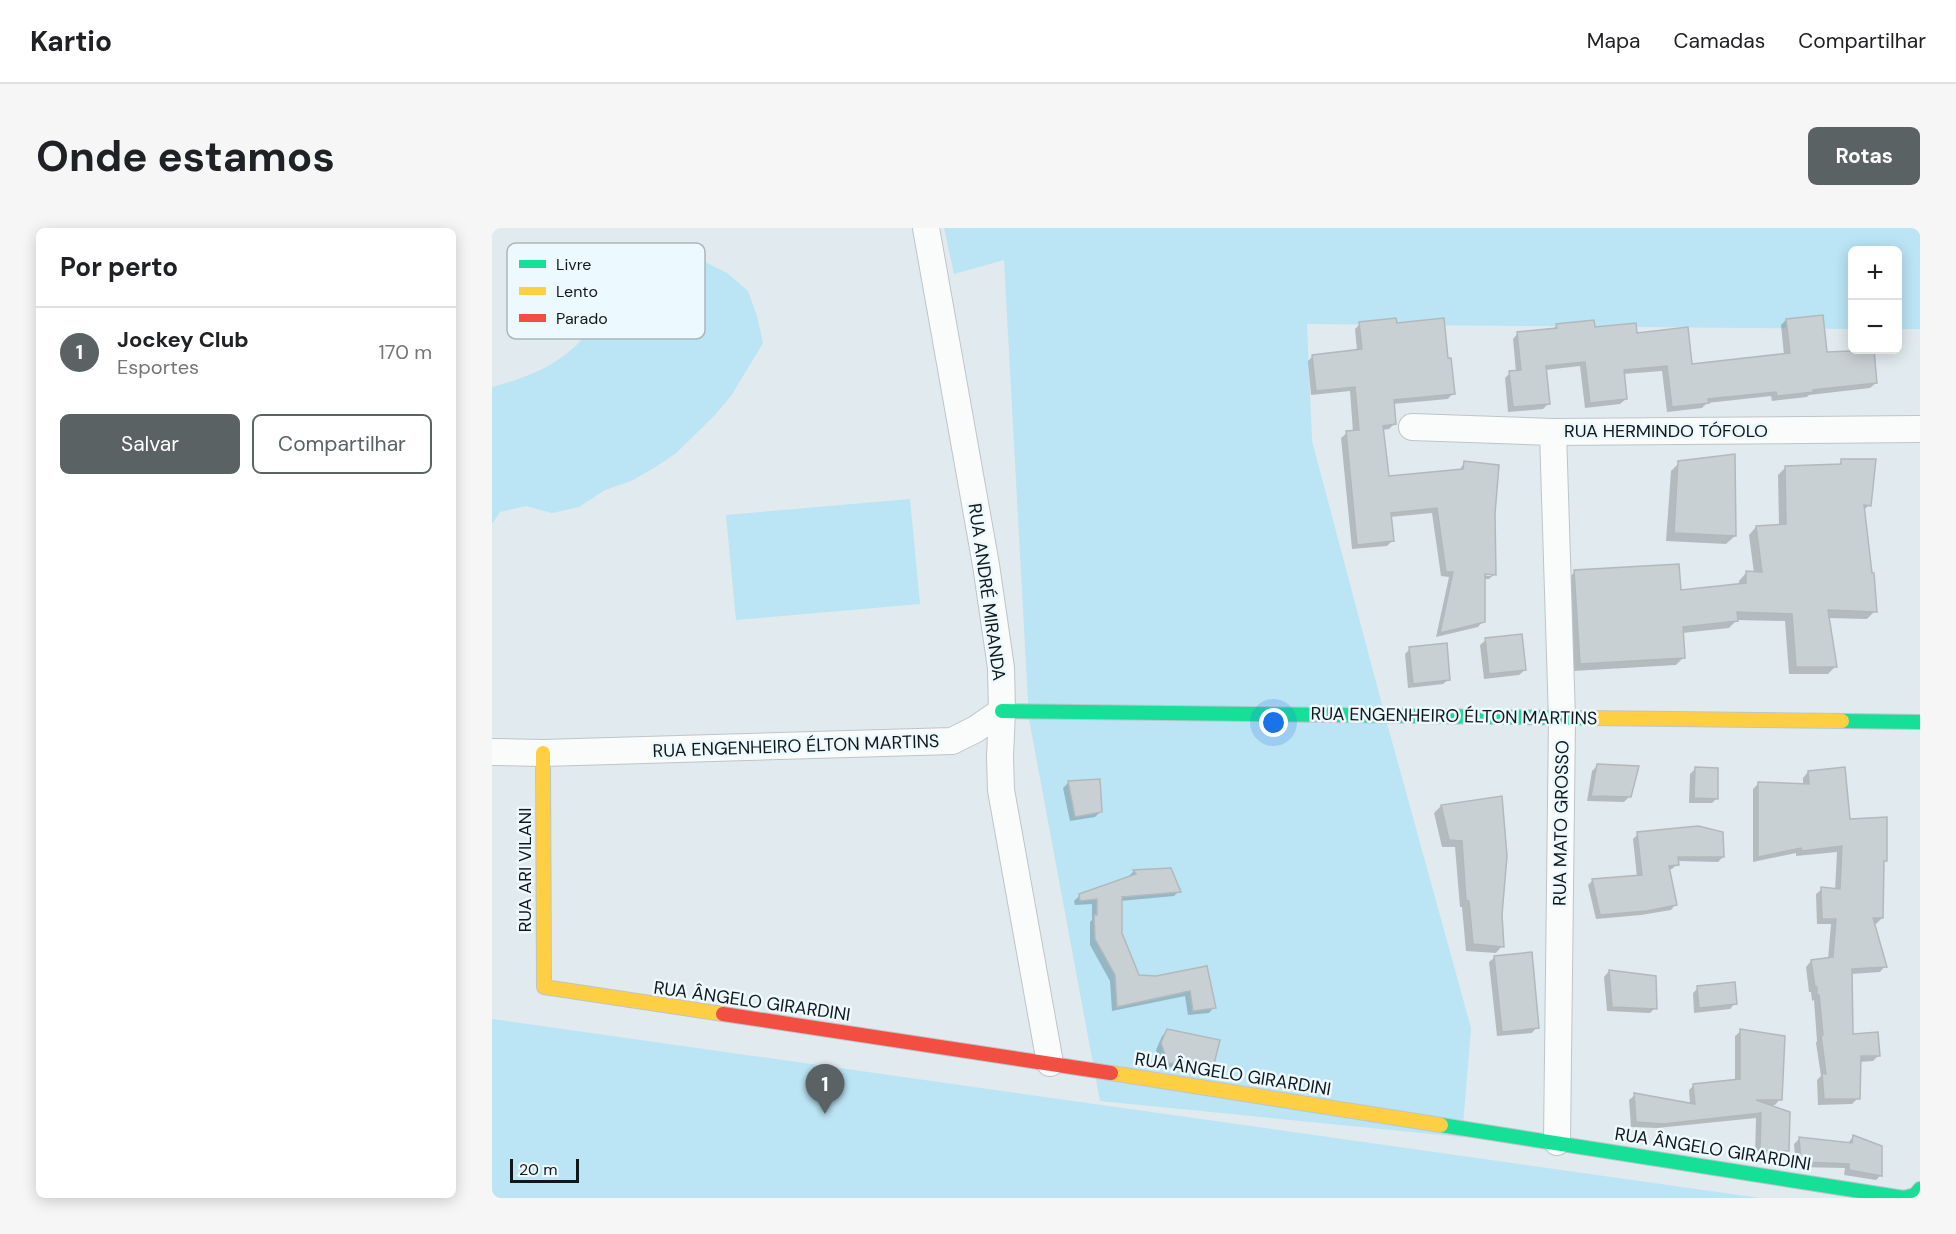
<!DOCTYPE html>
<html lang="pt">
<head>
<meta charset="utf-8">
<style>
  :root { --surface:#fff; --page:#f6f6f6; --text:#202124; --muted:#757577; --line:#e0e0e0; --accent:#5a6264 }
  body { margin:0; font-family:"DM Sans",sans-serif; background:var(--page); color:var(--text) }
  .controls { position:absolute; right:18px; top:18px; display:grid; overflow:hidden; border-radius:9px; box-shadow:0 3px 15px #0003 }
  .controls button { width:54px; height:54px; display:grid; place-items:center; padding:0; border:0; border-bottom:2px solid var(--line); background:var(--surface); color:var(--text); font:30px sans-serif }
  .scale { position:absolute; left:18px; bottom:15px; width:69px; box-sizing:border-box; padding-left:6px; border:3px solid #12181a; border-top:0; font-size:16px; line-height:21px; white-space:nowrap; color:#12181a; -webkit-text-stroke:4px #ecf9fe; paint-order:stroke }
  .you { position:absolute; left:782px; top:495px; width:21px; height:21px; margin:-15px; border:4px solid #fff; border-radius:50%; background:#1a73e8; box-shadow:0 0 0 9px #1a73e833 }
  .badge { display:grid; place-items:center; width:39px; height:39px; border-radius:50%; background:var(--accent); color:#fff; font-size:20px; font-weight:700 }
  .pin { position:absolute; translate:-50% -50px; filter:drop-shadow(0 2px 3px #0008) }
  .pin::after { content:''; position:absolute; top:32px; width:21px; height:18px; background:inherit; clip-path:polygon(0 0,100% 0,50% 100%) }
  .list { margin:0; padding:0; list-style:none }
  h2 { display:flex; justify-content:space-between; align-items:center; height:78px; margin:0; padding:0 24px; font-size:26px }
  h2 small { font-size:20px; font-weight:400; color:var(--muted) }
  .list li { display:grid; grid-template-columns:39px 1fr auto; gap:18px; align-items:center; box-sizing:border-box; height:90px; padding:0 24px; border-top:2px solid var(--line) }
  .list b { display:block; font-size:22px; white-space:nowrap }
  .list p { margin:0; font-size:20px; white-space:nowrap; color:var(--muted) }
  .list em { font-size:20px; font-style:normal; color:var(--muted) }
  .actions { display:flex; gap:12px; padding:18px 24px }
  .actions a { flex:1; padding:14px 0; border:2px solid var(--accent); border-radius:9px; text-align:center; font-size:21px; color:var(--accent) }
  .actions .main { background:var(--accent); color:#fff }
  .map { position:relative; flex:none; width:1428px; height:970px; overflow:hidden; border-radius:9px }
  header { display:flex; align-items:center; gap:36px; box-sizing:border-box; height:84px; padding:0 30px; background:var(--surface); border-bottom:2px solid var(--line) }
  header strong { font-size:28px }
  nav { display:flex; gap:33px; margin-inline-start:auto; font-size:21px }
  .intro { display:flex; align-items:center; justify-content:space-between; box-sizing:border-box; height:144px; padding:0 36px }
  h1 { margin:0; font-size:42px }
  .button { padding:15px 27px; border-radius:9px; background:var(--accent); color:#fff; font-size:21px; font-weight:700 }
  main { display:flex; gap:36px; padding:0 36px }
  aside { flex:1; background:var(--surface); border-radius:9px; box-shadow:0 3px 15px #0003 }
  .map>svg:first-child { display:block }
</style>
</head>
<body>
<header>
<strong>Kartio</strong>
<nav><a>Mapa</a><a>Camadas</a><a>Compartilhar</a></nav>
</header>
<div class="intro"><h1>Onde estamos</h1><a class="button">Rotas</a></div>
<main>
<aside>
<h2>Por perto<small></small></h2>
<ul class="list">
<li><span class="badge">1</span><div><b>Jockey Club</b><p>Esportes</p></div><em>170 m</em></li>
</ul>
<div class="actions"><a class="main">Salvar</a><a>Compartilhar</a></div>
</aside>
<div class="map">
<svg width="1428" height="970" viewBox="0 0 1428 970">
  <rect width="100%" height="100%" fill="#e1eaee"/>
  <path fill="#bbe4f4" d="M 452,0 L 1428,0 L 1428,101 L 1406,101 L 1406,22 L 1360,22 L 1360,101 L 815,96 L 820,213 L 893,488 L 979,800 L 970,909 L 608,873 L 537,491 L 512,32 L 462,46 Z
    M 184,33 L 211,33 L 235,45 L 256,63 L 265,88 L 271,115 L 239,168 L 222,188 L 183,226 L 162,240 L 139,253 L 113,262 L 87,279 L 60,285 L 34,278 L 8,284 L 0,296 L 0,159 C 41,148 75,134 101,98 C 112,83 117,64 131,51 C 139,44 172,37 184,33 Z
    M 418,271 L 428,376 L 244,392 L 234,287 Z
    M 0,791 L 1268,970 L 0,970 Z"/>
  <path fill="#0003" fill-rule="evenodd" d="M 1294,92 L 1333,126 L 1380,122 L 1384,155 L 1378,160 L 1317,167 L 1315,169 L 1280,173 L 1279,168 L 1215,175 L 1210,180 L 1175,184 L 1170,143 L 1131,146 L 1134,171 L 1128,176 L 1093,180 L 1088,138 L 1053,142 L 1057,175 L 1051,181 L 1016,184 L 1013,150 L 1018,145 L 1024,144 L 1021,111 L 1026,105 L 1060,102 L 1065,97 L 1143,106 L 1198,137 L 1292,127 L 1289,97 Z
    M 868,96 L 904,97 L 955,131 L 961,165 L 956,171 L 901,176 L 902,196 L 897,201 L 890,202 L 895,250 L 967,243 L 972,235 L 1001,286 L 1003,346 L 997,351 L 991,351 L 991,393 L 986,399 L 944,409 L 957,349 L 949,348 L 940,285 L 898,289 L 901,312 L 895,318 L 860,321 L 849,210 L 855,205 L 861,204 L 858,163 L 819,167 L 816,133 L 821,128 L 865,123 L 863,101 ZM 999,345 L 999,348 L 985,347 Z
    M 1350,233 L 1377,277 L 1371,283 L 1383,383 L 1375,391 L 1336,390 L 1344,438 L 1336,446 L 1297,446 L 1293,393 L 1245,392 L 1237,400 L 1190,405 L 1192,429 L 1184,437 L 1081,443 L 1075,351 L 1083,344 L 1188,364 L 1247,358 L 1247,353 L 1254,345 L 1262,345 L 1257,307 L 1264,299 L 1287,297 L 1286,247 L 1294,239 L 1345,238 Z
    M 1187,235 L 1243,308 L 1234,316 L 1174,313 L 1179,243 Z
    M 994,412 L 1033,442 L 1027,447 L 992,451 L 988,417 Z
    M 918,421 L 957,451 L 951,456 L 916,460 L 913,426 Z
    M 1106,537 L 1137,569 L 1132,574 L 1095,573 L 1100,543 Z
    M 1204,540 L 1225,570 L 1220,575 L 1197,575 L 1198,546 Z
    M 1316,544 L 1393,633 L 1390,636 L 1390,690 L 1384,696 L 1381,696 L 1393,738 L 1388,744 L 1359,746 L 1359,807 L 1386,828 L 1381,833 L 1367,834 L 1366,870 L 1360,876 L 1326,877 L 1325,852 L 1329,848 L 1324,815 L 1325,813 L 1322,772 L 1320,773 L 1319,764 L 1317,764 L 1314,739 L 1319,733 L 1336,731 L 1339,696 L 1325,696 L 1324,666 L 1330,661 L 1343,662 L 1345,624 L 1304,628 L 1304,625 L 1261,634 L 1261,561 L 1267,555 L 1311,557 L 1311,550 Z
    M 577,554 L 609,583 L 603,589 L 578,593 L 571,560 Z
    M 1009,570 L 1008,687 L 1010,718 L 1004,725 L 974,723 L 970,679 L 968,679 L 963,619 L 950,619 L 942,585 L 949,578 Z
    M 1146,606 L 1231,629 L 1226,634 L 1185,633 L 1185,636 L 1180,641 L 1176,641 L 1183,677 L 1179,682 L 1149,687 L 1104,691 L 1096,657 L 1101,652 L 1145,649 L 1141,611 Z
    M 678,641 L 687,663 L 682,668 L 628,673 L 628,705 L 646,749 L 664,750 L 713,740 L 722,779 L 717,785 L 696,787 L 693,768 L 620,783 L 618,753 L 598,717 L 598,694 L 600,692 L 600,676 L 583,677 L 582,673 L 588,667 L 638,650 L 637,648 L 642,643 Z
    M 1003,729 L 1045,799 L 1040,805 L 1005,808 L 997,734 Z
    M 1117,743 L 1163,780 L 1158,785 L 1115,783 L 1112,749 Z
    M 1206,760 L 1243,775 L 1238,781 L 1202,785 L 1201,765 Z
    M 675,803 L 720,835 L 715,841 L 671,839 L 664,822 L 670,808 Z
    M 1249,803 L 1288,871 L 1283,877 L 1273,877 L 1296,922 L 1290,927 L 1263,928 L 1264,890 L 1165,900 L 1139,899 L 1137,872 L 1143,867 L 1198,876 L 1197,862 L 1202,857 L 1243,853 L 1243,808 Z
    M 1361,909 L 1389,947 L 1384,952 L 1352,947 L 1353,940 L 1304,939 L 1302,916 L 1307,911 L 1355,916 Z"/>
  <path fill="#c9d0d3" stroke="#b2b9bc" stroke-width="1.5" d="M 1331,87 L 1335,124 L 1382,122 L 1385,155 L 1321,162 L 1322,164 L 1285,168 L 1284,164 L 1216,171 L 1217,175 L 1180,179 L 1175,138 L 1132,142 L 1135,171 L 1098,175 L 1093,134 L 1054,138 L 1058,176 L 1021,179 L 1017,143 L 1029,142 L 1025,104 L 1065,100 L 1064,96 L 1102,92 L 1103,99 L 1144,95 L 1145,105 L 1196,99 L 1200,136 L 1298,125 L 1294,91 Z
    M 904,90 L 905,95 L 952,90 L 956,130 L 959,130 L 963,166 L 902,172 L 904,196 L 891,198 L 897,248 L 971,241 L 972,233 L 1007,237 L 1003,286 L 1004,347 L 993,346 L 993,394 L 948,405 L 961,344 L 954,344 L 945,280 L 899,285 L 902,313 L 865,317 L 854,203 L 867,202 L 863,159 L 824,163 L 820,127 L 870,121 L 867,94 Z
    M 1243,226 L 1244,308 L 1182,305 L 1186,233 Z
    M 1349,231 L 1384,231 L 1379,278 L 1372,277 L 1380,345 L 1382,345 L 1385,384 L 1336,382 L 1345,439 L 1304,439 L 1300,386 L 1245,384 L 1246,393 L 1191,399 L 1193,430 L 1088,436 L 1082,342 L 1187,336 L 1189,362 L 1254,355 L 1254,343 L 1270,344 L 1264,298 L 1294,296 L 1293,238 L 1349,236 Z
    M 1030,406 L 1034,442 L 997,446 L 993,410 Z
    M 955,415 L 958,452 L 921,456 L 917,419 Z
    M 1105,536 L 1147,538 L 1139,569 L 1099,568 Z
    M 1203,539 L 1226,540 L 1226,571 L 1202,570 Z
    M 1353,539 L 1358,591 L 1395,589 L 1395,633 L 1392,633 L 1391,690 L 1381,690 L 1395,739 L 1360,741 L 1361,806 L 1386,804 L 1388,828 L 1369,828 L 1368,871 L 1332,871 L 1330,845 L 1334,846 L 1329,807 L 1331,807 L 1327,767 L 1325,768 L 1325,759 L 1323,759 L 1319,732 L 1341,729 L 1344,691 L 1330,691 L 1329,659 L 1348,661 L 1350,618 L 1310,623 L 1309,620 L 1266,629 L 1266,554 L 1317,556 L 1316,543 Z
    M 608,551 L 610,584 L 583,589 L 576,553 Z
    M 1010,568 L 1015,628 L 1010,687 L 1012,719 L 981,716 L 977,673 L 974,672 L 970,613 L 957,612 L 949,577 Z
    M 1206,598 L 1231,604 L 1232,629 L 1186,629 L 1187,637 L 1177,638 L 1185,677 L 1155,683 L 1108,687 L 1100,651 L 1150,647 L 1145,604 Z
    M 679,640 L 689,664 L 630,669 L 630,705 L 647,747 L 664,748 L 715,738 L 724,780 L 701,783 L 698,763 L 625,779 L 623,747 L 603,711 L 602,687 L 605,687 L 605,671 L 588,673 L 587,666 L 644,646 L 641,642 Z
    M 1040,724 L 1047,800 L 1010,804 L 1002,728 Z
    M 1117,742 L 1164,748 L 1165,781 L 1120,779 Z
    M 1243,754 L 1245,776 L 1207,780 L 1205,758 Z
    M 675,801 L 728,812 L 722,836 L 676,835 L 669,815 Z
    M 1248,801 L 1293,808 L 1290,872 L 1264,872 L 1298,884 L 1297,923 L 1268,923 L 1269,885 L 1171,896 L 1144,894 L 1142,865 L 1203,876 L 1201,856 L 1248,851 Z
    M 1361,907 L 1390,918 L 1390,948 L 1357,942 L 1357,936 L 1309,934 L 1307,909 L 1360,915 Z"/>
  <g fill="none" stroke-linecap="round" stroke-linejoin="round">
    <defs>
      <path id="street" d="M 434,0 L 494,337 L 509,440 L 510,483 L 508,529 L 509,562 L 558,835
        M 920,199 L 1061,204 L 1428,201
        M 1061,204 L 1070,491 L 1065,914
        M 0,524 L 51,525 L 460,513 L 484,501 L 510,483"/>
      <path id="fast" d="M 510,483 L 1092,490
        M 1350,493 L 1428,494
        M 949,897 L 1412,970 L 1423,967 L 1428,961"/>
      <path id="slow" d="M 1092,490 L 1350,493
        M 51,525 L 52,759 L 231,786
        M 619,845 L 949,897"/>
      <path id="jam" d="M 231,786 L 619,845"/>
    </defs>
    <use href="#street" stroke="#bec5c8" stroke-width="28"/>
    <use href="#fast" stroke="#bec5c8" stroke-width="16"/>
    <use href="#slow" stroke="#bec5c8" stroke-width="16"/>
    <use href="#jam" stroke="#bec5c8" stroke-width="16"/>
    <use href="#street" stroke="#fafcfc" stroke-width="26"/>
    <use href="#fast" stroke="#16e098" stroke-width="14"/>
    <use href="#slow" stroke="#ffcf43" stroke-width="14"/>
    <use href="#jam" stroke="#f24e42" stroke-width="14"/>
  </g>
  <g text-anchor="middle" stroke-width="5" stroke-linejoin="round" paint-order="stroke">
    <g font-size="18" fill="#12181a" stroke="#ecf9fe">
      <text x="1174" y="209">RUA HERMINDO TÓFOLO</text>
      <text transform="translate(495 364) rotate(82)" y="6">RUA ANDRÉ MIRANDA</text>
      <text transform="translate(962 488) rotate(1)" y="6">RUA ENGENHEIRO ÉLTON MARTINS</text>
      <text transform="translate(304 518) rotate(-2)" y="6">RUA ENGENHEIRO ÉLTON MARTINS</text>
      <text transform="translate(1069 595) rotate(-89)" y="6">RUA MATO GROSSO</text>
      <text transform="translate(33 642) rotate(-90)" y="6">RUA ARI VILANI</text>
      <text transform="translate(260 773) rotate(8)" y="6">RUA ÂNGELO GIRARDINI</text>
      <text transform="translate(741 846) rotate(9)" y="6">RUA ÂNGELO GIRARDINI</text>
      <text transform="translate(1221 921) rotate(9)" y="6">RUA ÂNGELO GIRARDINI</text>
    </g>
  </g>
  <rect x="15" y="15" width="198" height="96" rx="9" fill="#ecf9fe" stroke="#abb6ba" stroke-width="1.5"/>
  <rect x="27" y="32" width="27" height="8" fill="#16e098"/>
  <rect x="27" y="59" width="27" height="8" fill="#ffcf43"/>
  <rect x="27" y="86" width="27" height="8" fill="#f24e42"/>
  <g font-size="16" fill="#12181a">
    <text x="64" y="42">Livre</text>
    <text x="64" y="69">Lento</text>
    <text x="64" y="96">Parado</text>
  </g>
</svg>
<div class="controls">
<button>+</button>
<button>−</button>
</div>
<div class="scale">20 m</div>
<div class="you"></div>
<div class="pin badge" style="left:333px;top:886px">1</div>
</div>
</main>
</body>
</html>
